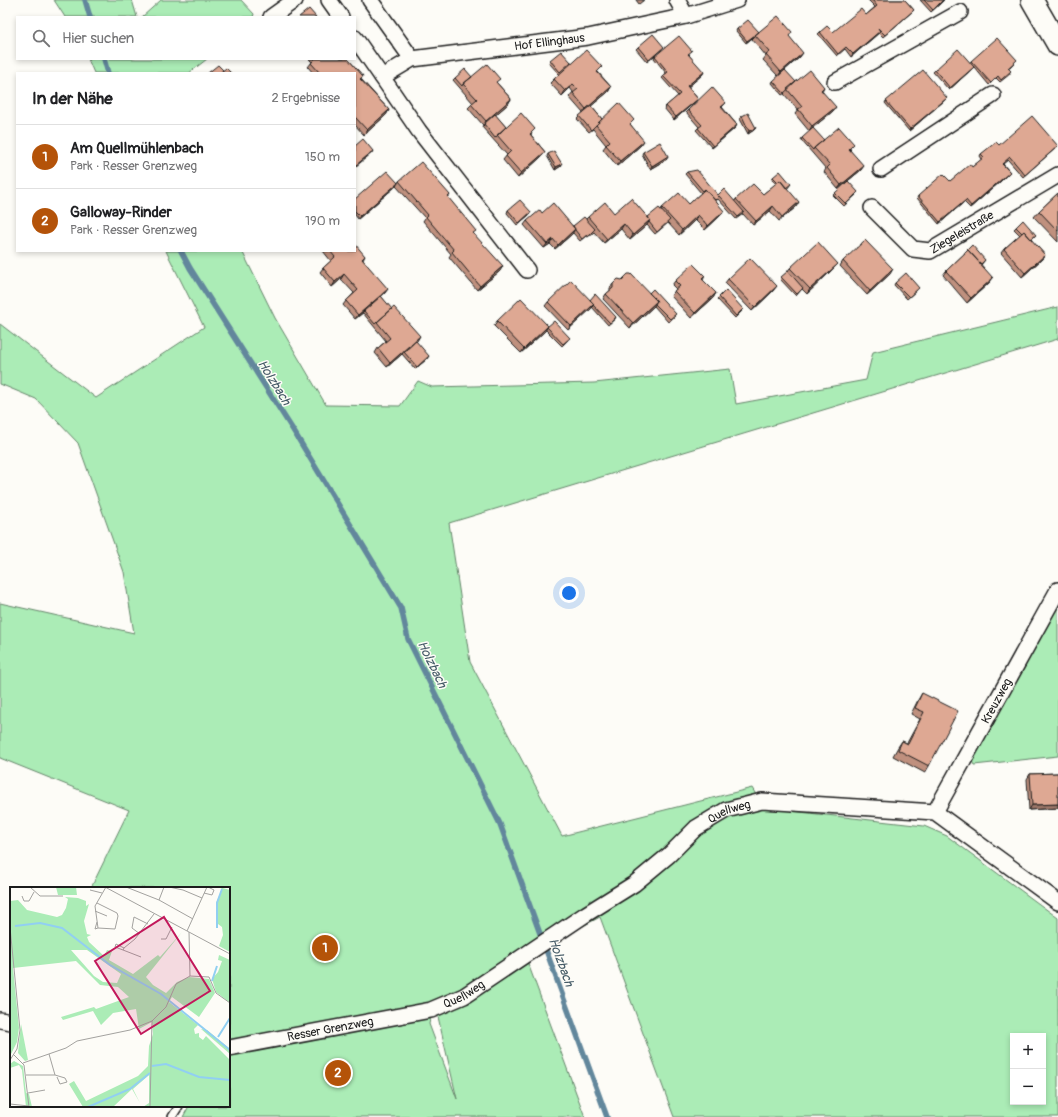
<!DOCTYPE html>
<html lang="de">
<head>
<meta charset="utf-8">
<style>
  :root { --surface:#fff; --page:#f2f2f2; --text:#202124; --muted:#757577; --line:#e0e0e0; --accent:#b45309 }
  body { margin:0; font-family:Pangolin,sans-serif; background:var(--page); color:var(--text) }
  .controls { position:absolute; right:12px; bottom:12px; display:grid; overflow:hidden; border-radius:0px; box-shadow:0 2px 6px #0003 }
  .controls button { width:36px; height:36px; display:grid; place-items:center; padding:0; border:0; border-bottom:1px solid var(--line); background:var(--surface); color:var(--text); font:20px sans-serif }
  .you { position:absolute; left:569px; top:593px; width:14px; height:14px; margin:-10px; border:3px solid #fff; border-radius:50%; background:#1a73e8; box-shadow:0 0 0 6px #1a73e833 }
  .badge { display:grid; place-items:center; width:26px; height:26px; border-radius:50%; background:var(--accent); color:#fff; font-size:13px; font-weight:700 }
  .pin { position:absolute; translate:-50% -50%; border:2px solid #fff; box-shadow:0 1px 4px #0006 }
  .list { margin:0; padding:0; list-style:none }
  h2 { display:flex; justify-content:space-between; align-items:center; height:52px; margin:0; padding:0 16px; font-size:17px }
  h2 small { font-size:13px; font-weight:400; color:var(--muted) }
  .list li { display:grid; grid-template-columns:26px 1fr auto; gap:12px; align-items:center; box-sizing:border-box; height:64px; padding:0 16px; border-top:1px solid var(--line) }
  .list b { display:block; font-size:15px; white-space:nowrap }
  .list p { margin:0; font-size:13px; white-space:nowrap; color:var(--muted) }
  .list em { font-size:13px; font-style:normal; color:var(--muted) }
  .icon { flex:none; width:22px; height:22px; fill:none; stroke:currentColor; stroke-width:2; stroke-linecap:round; stroke-linejoin:round }
  .map { position:relative; flex:none; width:1058px; height:1117px; overflow:hidden }
  .search { position:absolute; background:var(--surface); box-shadow:0 2px 6px #0003; left:16px; top:16px; width:340px; height:44px; display:flex; align-items:center; gap:10px; box-sizing:border-box; padding:0 14px; border-radius:0px; color:var(--muted); font-size:15px }
  .panel { position:absolute; background:var(--surface); box-shadow:0 2px 6px #0003; left:16px; top:72px; width:340px; height:180px; border-radius:0px }
  .map>svg:first-child { display:block }
</style>
</head>
<body>
<div class="map">
<svg width="1058" height="1117" viewBox="0 0 1058 1117">
  <rect width="100%" height="100%" fill="#fdfcf7"/>
  <filter id="ink" filterUnits="userSpaceOnUse"><feTurbulence type="fractalNoise" baseFrequency=".025" numOctaves="2"/><feDisplacementMap in="SourceGraphic" scale="8" xChannelSelector="R" yChannelSelector="G"/><feConvolveMatrix kernelMatrix="1 2 1 2 8 2 1 2 1" color-interpolation-filters="sRGB"/></filter>
  <g filter="url(#ink)">
    <path fill="#abecb6" stroke="#648469" fill-rule="evenodd" d="M 54,0 L 132,0 L 137,17 L 65,17 Z
      M 161,0 L 241,0 L 254,14 L 253,17 L 142,17 Z
      M 88,59 L 207,59 L 189,73 L 94,73 Z
      M 166,251 L 242,251 L 275,318 L 326,405 L 400,406 L 418,381 L 432,387 L 594,383 L 730,369 L 736,404 L 866,380 L 873,352 L 1058,307 L 1058,339 L 449,523 L 470,662 L 562,836 L 752,788 L 764,808 L 924,826 L 947,836 L 1058,918 L 1058,1117 L 674,1117 L 600,917 L 433,1005 L 429,1024 L 457,1099 L 436,1008 L 526,958 L 585,1117 L 183,1117 L 189,1106 L 229,1106 L 229,888 L 91,888 L 129,810 L 0,758 L 0,603 L 134,633 L 124,572 L 78,443 L 36,399 L 0,384 L 0,324 L 96,398 L 204,327 ZM 1013,1036 L 1043,1036 L 1043,1102 L 1013,1102 Z
      M 1058,598 L 1058,756 L 974,765 L 969,756 Z"/>
    <g fill="none" stroke-linecap="round" stroke-linejoin="round">
      <path stroke="#62879c" stroke-width="5.5" d="M 85,0 L 90,17
        M 104,59 L 108,73
        M 181,251 L 190,268 L 293,430 L 401,608 L 408,639 L 500,824 L 607,1117"/>
      <defs>
        <path id="service" d="M 172,1117 L 179,1106"/>
        <g id="minor">
          <path d="M 329,0 L 341,17"/>
          <path d="M 370,0 L 412,59"/>
          <path d="M 677,0 L 686,16"/>
          <path d="M 271,17 L 295,0"/>
          <path id="s1" d="M 355,38 L 382,77 L 412,59 L 588,37 L 686,16 L 737,0"/>
          <path d="M 382,77 L 419,131 L 527,270"/>
          <path d="M 835,82 L 960,12"/>
          <path d="M 881,169 L 993,95"/>
          <path id="s2" d="M 872,208 L 913,249 L 930,251 L 1058,175"/>
          <path id="s3" d="M 935,812 L 1058,590"/>
          <path d="M 0,1020 L 11,1022"/>
          <path id="s4" d="M 229,1048 L 431,1010 L 464,996 L 586,914 L 634,884 L 669,855 L 696,828 L 726,810 L 762,801 L 935,812 L 1058,902"/>
        </g>
        <path id="secondary" d="M 1032,0 L 1058,45"/>
      </defs>
      <use href="#service" stroke="#1c1c1c" stroke-width="10"/>
      <use href="#minor" stroke="#1c1c1c" stroke-width="18"/>
      <use href="#secondary" stroke="#1c1c1c" stroke-width="24"/>
      <use href="#service" stroke="#fdfcf7" stroke-width="7"/>
      <use href="#minor" stroke="#fdfcf7" stroke-width="15"/>
      <use href="#secondary" stroke="#fdfcf7" stroke-width="21"/>
    </g>
    <path fill="#bf907e" stroke="#1c1c1c" d="M 636,0 L 644,0 L 639,4 Z
      M 868,0 L 905,0 L 914,10 L 912,12 L 883,37 L 879,33 L 851,57 L 845,49 L 837,56 L 818,34 L 820,32 L 833,32 L 866,15 L 875,7 Z
      M 920,0 L 944,0 L 931,12 Z
      M 737,29 L 789,37 L 800,57 L 778,76 L 763,60 L 766,56 L 752,39 L 755,36 L 746,43 L 736,31 Z
      M 638,47 L 662,49 L 647,62 L 636,49 Z
      M 690,54 L 689,55 L 703,74 L 688,87 L 698,99 L 696,101 L 674,120 L 664,108 L 666,106 L 678,96 L 662,78 L 666,73 L 654,58 L 655,56 Z
      M 309,59 L 348,59 L 363,76 L 361,79 L 389,110 L 386,115 L 364,135 L 355,125 L 355,73 L 313,73 L 308,67 L 312,62 Z
      M 550,60 L 571,62 L 598,72 L 611,87 L 608,92 L 591,106 L 602,119 L 631,125 L 641,145 L 617,166 L 603,149 L 606,145 L 593,129 L 589,132 L 577,119 L 583,113 L 569,97 L 573,92 L 570,88 L 562,96 L 550,83 L 559,74 L 549,63 Z
      M 971,61 L 1015,62 L 1009,68 L 1010,74 L 1000,82 L 996,78 L 989,85 L 974,67 L 949,90 L 933,72 L 935,70 L 970,63 Z
      M 472,77 L 497,83 L 511,99 L 508,104 L 495,115 L 506,127 L 532,133 L 531,135 L 545,152 L 542,156 L 518,178 L 503,160 L 507,155 L 482,127 L 483,125 L 468,108 L 473,103 L 453,80 L 455,78 Z
      M 773,81 L 796,82 L 824,87 L 822,91 L 833,111 L 809,131 L 795,114 L 798,110 L 784,94 L 785,93 L 782,95 L 772,83 Z
      M 945,100 L 909,131 L 885,103 L 886,101 Z
      M 726,103 L 722,107 L 737,125 L 735,128 L 712,148 L 696,130 L 699,127 L 686,112 L 688,110 Z
      M 742,116 L 754,130 L 748,134 L 740,119 Z
      M 802,138 L 824,140 L 851,149 L 850,150 L 861,170 L 838,189 L 824,172 L 826,169 L 801,140 Z
      M 999,145 L 1058,146 L 1056,148 L 1023,177 L 1008,160 L 1003,164 L 1010,172 L 1001,181 L 970,208 L 964,202 L 939,224 L 917,198 L 918,196 L 950,181 L 972,167 L 982,159 L 980,156 L 981,154 Z
      M 643,152 L 667,159 L 650,169 L 642,154 Z
      M 548,154 L 562,164 L 561,166 L 555,170 L 547,156 Z
      M 687,172 L 718,195 L 735,201 L 736,199 L 763,194 L 776,184 L 772,179 L 773,177 L 791,184 L 787,189 L 796,207 L 779,221 L 770,211 L 753,225 L 743,214 L 736,219 L 718,199 L 716,201 L 721,215 L 705,230 L 695,220 L 679,235 L 668,223 L 655,234 L 647,225 L 630,240 L 621,229 L 604,243 L 594,232 L 588,237 L 586,236 L 580,241 L 573,233 L 555,249 L 550,244 L 544,248 L 524,225 L 527,221 L 542,213 L 573,226 L 586,219 L 588,217 L 614,213 L 648,217 L 661,210 L 662,208 L 689,204 L 701,193 L 685,174 Z
      M 399,181 L 450,195 L 448,198 L 500,271 L 477,290 L 449,257 L 451,254 L 423,221 L 425,218 L 396,186 L 358,219 L 355,215 L 355,199 L 398,183 Z
      M 835,193 L 856,195 L 844,206 L 833,195 Z
      M 1058,193 L 1058,242 L 1034,217 L 1039,211 Z
      M 508,210 L 529,215 L 517,225 L 507,213 Z
      M 1016,227 L 1036,235 L 1031,240 L 1045,255 L 1042,259 L 1022,277 L 1001,253 L 1004,249 L 1020,235 L 1014,229 Z
      M 323,251 L 355,251 L 365,256 L 363,260 L 385,293 L 381,296 L 416,342 L 427,359 L 415,369 L 402,354 L 387,367 L 375,353 L 378,348 L 386,341 L 363,313 L 355,319 L 343,305 L 346,301 L 354,293 L 341,279 L 332,287 L 320,272 L 323,268 L 331,261 Z
      M 965,252 L 985,260 L 981,265 L 990,282 L 967,303 L 943,275 L 946,271 L 964,254 Z
      M 843,261 L 890,274 L 867,295 L 840,266 Z
      M 838,264 L 834,268 L 807,294 L 802,289 L 796,296 L 780,279 L 787,272 L 790,268 Z
      M 705,276 L 703,280 L 716,293 L 713,298 L 691,318 L 671,296 L 676,289 L 672,285 L 675,281 Z
      M 728,279 L 773,291 L 752,311 L 725,283 Z
      M 895,283 L 917,290 L 907,299 L 894,285 Z
      M 613,284 L 649,293 L 675,316 L 668,322 L 654,306 L 630,328 L 603,299 L 606,294 L 610,291 L 610,288 Z
      M 719,297 L 742,311 L 735,318 L 717,299 Z
      M 590,300 L 616,317 L 615,319 L 608,325 L 592,307 L 568,330 L 545,306 L 548,302 Z
      M 497,321 L 548,326 L 568,340 L 562,346 L 546,330 L 521,353 L 494,326 Z
      M 922,693 L 929,766 L 925,773 L 893,756 L 898,747 L 902,741 L 907,743 L 920,719 L 911,714 L 918,700 Z
      M 1058,773 L 1058,808 L 1029,810 L 1027,779 L 1030,774 Z"/>
    <path fill="#9b7667" stroke="#1c1c1c" d="M 943,0 L 944,0 L 931,12 Z
      M 880,31 L 878,33 L 851,57 L 853,54 Z
      M 759,32 L 757,34 L 746,43 L 747,41 Z
      M 803,53 L 800,57 L 778,76 L 781,72 Z
      M 974,67 L 972,69 L 949,90 L 950,88 Z
      M 704,72 L 703,74 L 686,89 L 687,86 Z
      M 573,84 L 570,88 L 562,96 L 565,91 Z
      M 611,87 L 608,92 L 583,113 L 586,109 Z
      M 947,98 L 945,100 L 909,131 L 910,129 Z
      M 511,99 L 508,104 L 483,126 L 486,121 Z
      M 698,99 L 696,101 L 674,120 L 676,117 Z
      M 836,107 L 833,111 L 809,131 L 812,126 Z
      M 389,110 L 386,115 L 364,135 L 367,130 Z
      M 737,125 L 735,128 L 712,148 L 713,146 Z
      M 756,128 L 754,130 L 748,134 L 749,131 Z
      M 644,141 L 641,145 L 617,166 L 620,161 Z
      M 373,151 L 372,153 L 355,167 L 355,166 Z
      M 545,152 L 542,156 L 518,178 L 521,173 Z
      M 668,156 L 667,159 L 650,169 L 652,166 Z
      M 562,164 L 561,166 L 555,170 L 556,167 Z
      M 864,166 L 861,170 L 838,189 L 841,185 Z
      M 1010,172 L 1001,181 L 970,208 L 971,206 Z
      M 398,183 L 396,186 L 358,219 L 360,216 Z
      M 966,200 L 964,202 L 939,224 L 940,222 Z
      M 799,202 L 796,207 L 779,221 L 782,217 Z
      M 773,206 L 770,211 L 753,225 L 756,221 Z
      M 724,211 L 721,215 L 705,230 L 708,226 Z
      M 531,212 L 529,215 L 517,225 L 519,223 Z
      M 698,215 L 695,220 L 679,235 L 682,230 Z
      M 650,220 L 647,225 L 630,240 L 633,235 Z
      M 624,224 L 621,229 L 604,243 L 607,239 Z
      M 575,229 L 572,234 L 555,249 L 558,245 Z
      M 553,239 L 550,244 L 544,248 L 547,244 Z
      M 1045,255 L 1042,259 L 1022,277 L 1025,273 Z
      M 838,264 L 834,268 L 807,294 L 810,289 Z
      M 503,266 L 500,271 L 477,290 L 480,286 Z
      M 893,269 L 890,274 L 867,295 L 870,291 Z
      M 344,274 L 341,279 L 332,287 L 335,282 Z
      M 993,278 L 990,282 L 967,303 L 971,298 Z
      M 777,286 L 773,291 L 752,311 L 755,307 Z
      M 388,289 L 385,293 L 365,311 L 364,311 L 355,319 L 358,315 Z
      M 716,293 L 713,298 L 691,318 L 695,313 Z
      M 657,301 L 654,306 L 630,328 L 633,323 Z
      M 594,304 L 591,309 L 568,330 L 571,326 Z
      M 548,326 L 545,331 L 521,353 L 524,349 Z
      M 420,336 L 417,341 L 404,352 L 402,354 L 387,367 L 390,363 Z
      M 429,356 L 427,359 L 415,369 L 417,367 Z
      M 1058,804 L 1058,808 L 1029,810 L 1032,805 Z"/>
    <path fill="#dea893" stroke="#1c1c1c" d="M 872,0 L 905,0 L 914,10 L 885,35 L 878,28 L 880,31 L 853,54 L 846,47 L 838,54 L 820,32 L 827,26 L 833,32 L 861,9 L 866,15 L 877,6 Z
      M 924,0 L 943,0 L 933,10 Z
      M 309,9 L 316,17 L 299,17 Z
      M 778,16 L 792,32 L 789,36 L 803,53 L 781,72 L 766,55 L 770,52 L 755,35 Z
      M 748,20 L 759,32 L 747,41 L 737,29 Z
      M 653,34 L 664,47 L 649,60 L 638,47 Z
      M 679,36 L 692,51 L 688,54 L 704,72 L 687,86 L 698,99 L 676,117 L 666,106 L 680,94 L 663,76 L 668,72 L 655,56 Z
      M 997,38 L 1017,60 L 1008,68 L 1011,71 L 1001,80 L 998,76 L 991,83 L 971,61 Z
      M 958,49 L 974,67 L 950,88 L 935,70 Z
      M 586,50 L 602,67 L 597,72 L 611,87 L 586,109 L 573,93 L 578,89 L 573,84 L 565,91 L 554,79 Z
      M 561,51 L 571,62 L 560,72 L 550,60 Z
      M 315,59 L 348,59 L 363,76 L 360,79 L 389,110 L 367,130 L 355,117 L 355,73 L 320,73 L 311,63 Z
      M 487,64 L 500,79 L 496,82 L 511,99 L 486,121 L 471,104 L 477,99 L 463,84 Z
      M 218,65 L 223,70 L 220,73 L 208,73 Z
      M 226,68 L 231,73 L 220,73 Z
      M 465,69 L 472,77 L 463,84 L 462,86 L 455,78 Z
      M 785,70 L 796,82 L 784,93 L 773,81 Z
      M 810,70 L 824,87 L 821,90 L 836,107 L 812,126 L 798,109 L 802,107 L 787,89 Z
      M 923,70 L 947,98 L 910,129 L 886,101 Z
      M 712,87 L 726,103 L 721,107 L 737,125 L 713,146 L 698,128 L 702,125 L 688,110 Z
      M 619,103 L 634,120 L 630,124 L 644,141 L 620,161 L 606,145 L 610,141 L 596,125 Z
      M 591,106 L 602,119 L 591,130 L 579,116 Z
      M 521,113 L 535,129 L 530,134 L 545,152 L 521,173 L 506,156 L 511,151 L 497,135 Z
      M 748,113 L 756,128 L 749,131 L 742,116 Z
      M 495,114 L 506,127 L 495,138 L 484,124 Z
      M 1032,116 L 1058,146 L 1025,175 L 1010,157 L 1002,164 L 1010,172 L 1002,179 L 971,206 L 966,200 L 940,222 L 918,196 L 943,174 L 950,181 L 970,164 L 972,167 L 984,157 L 981,154 L 996,142 L 999,145 Z
      M 839,127 L 854,144 L 849,149 L 864,166 L 841,185 L 827,168 L 830,165 L 814,148 Z
      M 813,128 L 824,140 L 814,148 L 813,150 L 802,138 Z
      M 363,139 L 373,151 L 355,166 L 355,146 Z
      M 660,142 L 668,156 L 652,166 L 643,152 Z
      M 554,151 L 562,164 L 556,167 L 548,154 Z
      M 421,162 L 450,195 L 448,197 L 476,231 L 473,233 L 503,266 L 480,286 L 452,252 L 454,250 L 426,217 L 428,215 L 399,181 Z
      M 697,170 L 718,195 L 724,189 L 744,212 L 738,217 L 719,196 L 715,200 L 705,189 L 703,191 L 687,172 Z
      M 387,171 L 398,183 L 360,216 L 355,211 L 355,199 Z
      M 780,171 L 791,184 L 786,188 L 780,180 L 778,182 L 773,177 Z
      M 780,180 L 799,202 L 782,217 L 773,206 L 756,221 L 736,199 L 753,184 L 763,194 Z
      M 848,181 L 858,192 L 846,204 L 835,193 Z
      M 705,189 L 724,211 L 708,226 L 698,215 L 682,230 L 662,208 L 679,193 L 689,204 Z
      M 1058,193 L 1058,231 L 1039,211 Z
      M 631,198 L 650,220 L 633,235 L 624,224 L 607,239 L 588,217 L 605,202 L 614,213 Z
      M 520,200 L 531,212 L 519,223 L 508,210 Z
      M 553,203 L 575,229 L 558,245 L 553,239 L 547,244 L 527,221 L 540,210 L 542,213 Z
      M 659,208 L 670,220 L 657,232 L 649,222 L 650,220 L 648,217 Z
      M 584,217 L 595,229 L 589,235 L 588,234 L 582,239 L 575,230 L 575,229 L 573,226 Z
      M 1023,220 L 1036,235 L 1031,239 L 1024,231 L 1022,233 L 1016,227 Z
      M 1024,231 L 1045,255 L 1025,273 L 1004,249 Z
      M 865,240 L 893,269 L 870,291 L 843,261 Z
      M 818,242 L 838,264 L 810,289 L 790,268 Z
      M 355,244 L 365,256 L 362,259 L 388,289 L 358,315 L 346,301 L 358,290 L 344,274 L 335,282 L 323,268 L 335,257 L 330,251 L 355,251 Z
      M 972,245 L 985,260 L 981,264 L 968,250 L 966,252 L 965,252 Z
      M 968,250 L 993,278 L 971,298 L 946,271 Z
      M 750,258 L 777,286 L 755,307 L 728,279 Z
      M 693,264 L 705,276 L 702,279 L 716,293 L 695,313 L 674,291 L 680,286 L 675,281 Z
      M 788,271 L 803,288 L 797,294 L 781,277 Z
      M 906,273 L 919,288 L 909,297 L 895,283 Z
      M 628,274 L 631,274 L 657,301 L 633,323 L 606,294 L 613,288 L 613,284 L 618,279 L 622,280 Z
      M 571,280 L 594,304 L 571,326 L 548,302 Z
      M 653,289 L 676,314 L 670,319 L 655,304 L 657,301 L 649,293 Z
      M 726,290 L 743,309 L 736,316 L 719,297 Z
      M 595,294 L 616,317 L 610,323 L 593,305 L 594,304 L 590,300 Z
      M 381,296 L 392,309 L 377,322 L 375,324 L 364,311 Z
      M 521,298 L 548,326 L 524,349 L 497,321 Z
      M 394,307 L 420,336 L 390,363 L 378,348 L 390,338 L 377,322 Z
      M 554,321 L 570,338 L 563,344 L 547,327 Z
      M 416,341 L 429,356 L 417,367 L 404,352 Z
      M 922,693 L 958,711 L 929,766 L 898,750 L 902,741 L 908,744 L 924,712 L 915,708 Z
      M 1058,773 L 1058,804 L 1032,805 L 1030,774 Z"/>
  </g>
  <g text-anchor="middle" stroke-width="3" stroke-linejoin="round" paint-order="stroke">
    <g font-size="12" fill="#1c1c1c" stroke="#fdfcf7">
      <text dy="4" stroke="none"><textPath href="#s1" startOffset="221">Hof Ellinghaus</textPath></text>
      <text dy="4" stroke="none"><textPath href="#s2" startOffset="112">Ziegeleistraße</textPath></text>
      <text dy="4" stroke="none"><textPath href="#s3" startOffset="127">Kreuzweg</textPath></text>
      <text dy="4" stroke="none"><textPath href="#s4" startOffset="566">Quellweg</textPath></text>
      <text dy="4" stroke="none"><textPath href="#s4" startOffset="242">Quellweg</textPath></text>
      <text dy="4" stroke="none"><textPath href="#s4" startOffset="103">Resser Grenzweg</textPath></text>
    </g>
    <g font-size="13" font-style="italic" fill="#455b67" stroke="#fdfcf7">
      <text transform="translate(275 382) rotate(58)" y="5">Holzbach</text>
      <text transform="translate(433 664) rotate(64)" y="5">Holzbach</text>
      <text transform="translate(562 962) rotate(70)" y="5">Holzbach</text>
    </g>
  </g>
  <g transform="translate(10 887)">
    <rect width="220" height="220" fill="#fdfcf7"/>
    <path d="M 46,0 L 66,0 L 67,8 L 48,8 ZM 209,0 L 220,3 L 220,65 L 209,59 L 213,48 L 212,40 L 208,37 L 206,16 L 212,2 ZM 55,10 L 68,11 L 76,14 L 76,19 L 79,17 L 74,34 L 77,47 L 81,48 L 77,50 L 79,55 L 94,69 L 97,63 L 102,64 L 99,73 L 123,87 L 148,68 L 150,70 L 172,45 L 136,90 L 143,98 L 156,106 L 167,95 L 179,90 L 199,92 L 205,106 L 189,130 L 162,110 L 159,115 L 188,138 L 184,142 L 185,147 L 189,146 L 189,150 L 193,153 L 196,149 L 220,173 L 220,220 L 133,220 L 139,216 L 139,188 L 123,202 L 130,216 L 122,202 L 103,220 L 73,220 L 59,197 L 64,194 L 76,214 L 128,189 L 138,179 L 139,159 L 143,147 L 142,135 L 129,142 L 126,122 L 103,126 L 91,138 L 83,124 L 53,133 L 51,130 L 84,120 L 86,122 L 119,110 L 108,100 L 90,98 L 66,74 L 3,81 L 9,141 L 7,155 L 0,169 L 0,14 L 8,13 L 17,23 L 47,30 L 52,28 L 56,21 L 58,12 ZM 61,63 L 77,63 L 111,87 L 107,96 L 93,95 L 84,89 ZM 209,68 L 220,73 L 220,116 L 206,105 L 202,92 L 208,85 L 212,74 L 208,73 ZM 11,137 L 18,173 L 15,174 L 8,166 ZM 191,142 L 197,143 L 220,162 L 220,167 ZM 4,174 L 13,179 L 16,206 L 19,207 L 22,220 L 13,220 L 16,220 L 12,183 L 9,178 L 0,181 L 0,177 Z" fill="#abecb6" fill-rule="evenodd"/>
    <path fill="none" stroke="#91cff2" stroke-width="2" d="M 5,39 L 30,36 L 52,41 L 100,78 L 151,107 L 220,163M 207,41 L 207,16 L 212,2M 202,94 L 207,79M 208,150 L 220,131M 142,179 L 156,177 L 189,190 L 220,193M 78,220 L 120,202 L 140,186"/>
    <path fill="none" stroke="#a3a29f" stroke-width="1" d="M 20,0 L 30,9 L 53,9M 95,0 L 220,67M 116,0 L 149,13 L 183,32M 159,0 L 173,3 L 192,11M 80,3 L 92,6M 194,6 L 202,8 L 204,3 L 198,0M 12,9 L 14,14 L 19,14 L 24,5M 149,13 L 154,0M 87,16 L 107,26 L 108,29 L 105,42 L 88,41M 85,24 L 97,29M 87,35 L 85,42 L 88,41 L 85,19 L 96,0M 0,40 L 10,143 L 7,162 L 0,173M 177,44 L 197,0M 179,45 L 180,89M 130,47 L 122,41 L 124,30 L 138,37M 151,52 L 156,52 L 162,40M 114,61 L 113,63 L 105,60 L 106,57 L 114,61 L 125,52 L 144,27M 113,63 L 131,70M 39,167 L 45,188M 4,168 L 14,178 L 19,220M 13,176 L 56,161 L 67,154 L 120,143 L 142,134 L 156,120 L 166,97 L 180,89 L 199,90 L 206,106 L 220,116M 16,188 L 45,188 L 55,191 L 57,195 L 50,197 L 47,190M 18,206 L 35,203M 0,217 L 19,219M 140,220 L 142,134"/>
    <path fill="#c2185b" fill-opacity="0.15" stroke="#c2185b" stroke-width="2" d="M 154,30 L 200,104 L 131,147 L 85,74 Z"/>
    <rect width="220" height="220" fill="none" stroke="#1c1c1c" stroke-width="2"/>
  </g>
</svg>
<div class="controls">
<button>+</button>
<button>−</button>
</div>
<div class="you"></div>
<div class="pin badge" style="left:325px;top:948px">1</div>
<div class="pin badge" style="left:338px;top:1073px">2</div>
<div class="search"><svg class="icon" aria-label="search" viewBox="0 0 24 24"><circle cx="10" cy="10" r="6"/><path d="M15 15l6 6"/></svg>Hier suchen</div>
<section class="panel">
<h2>In der Nähe<small>2 Ergebnisse</small></h2>
<ul class="list">
<li><span class="badge">1</span><div><b>Am Quellmühlenbach</b><p>Park · Resser Grenzweg</p></div><em>150 m</em></li>
<li><span class="badge">2</span><div><b>Galloway-Rinder</b><p>Park · Resser Grenzweg</p></div><em>190 m</em></li>
</ul>
</section>
</div>
</body>
</html>
